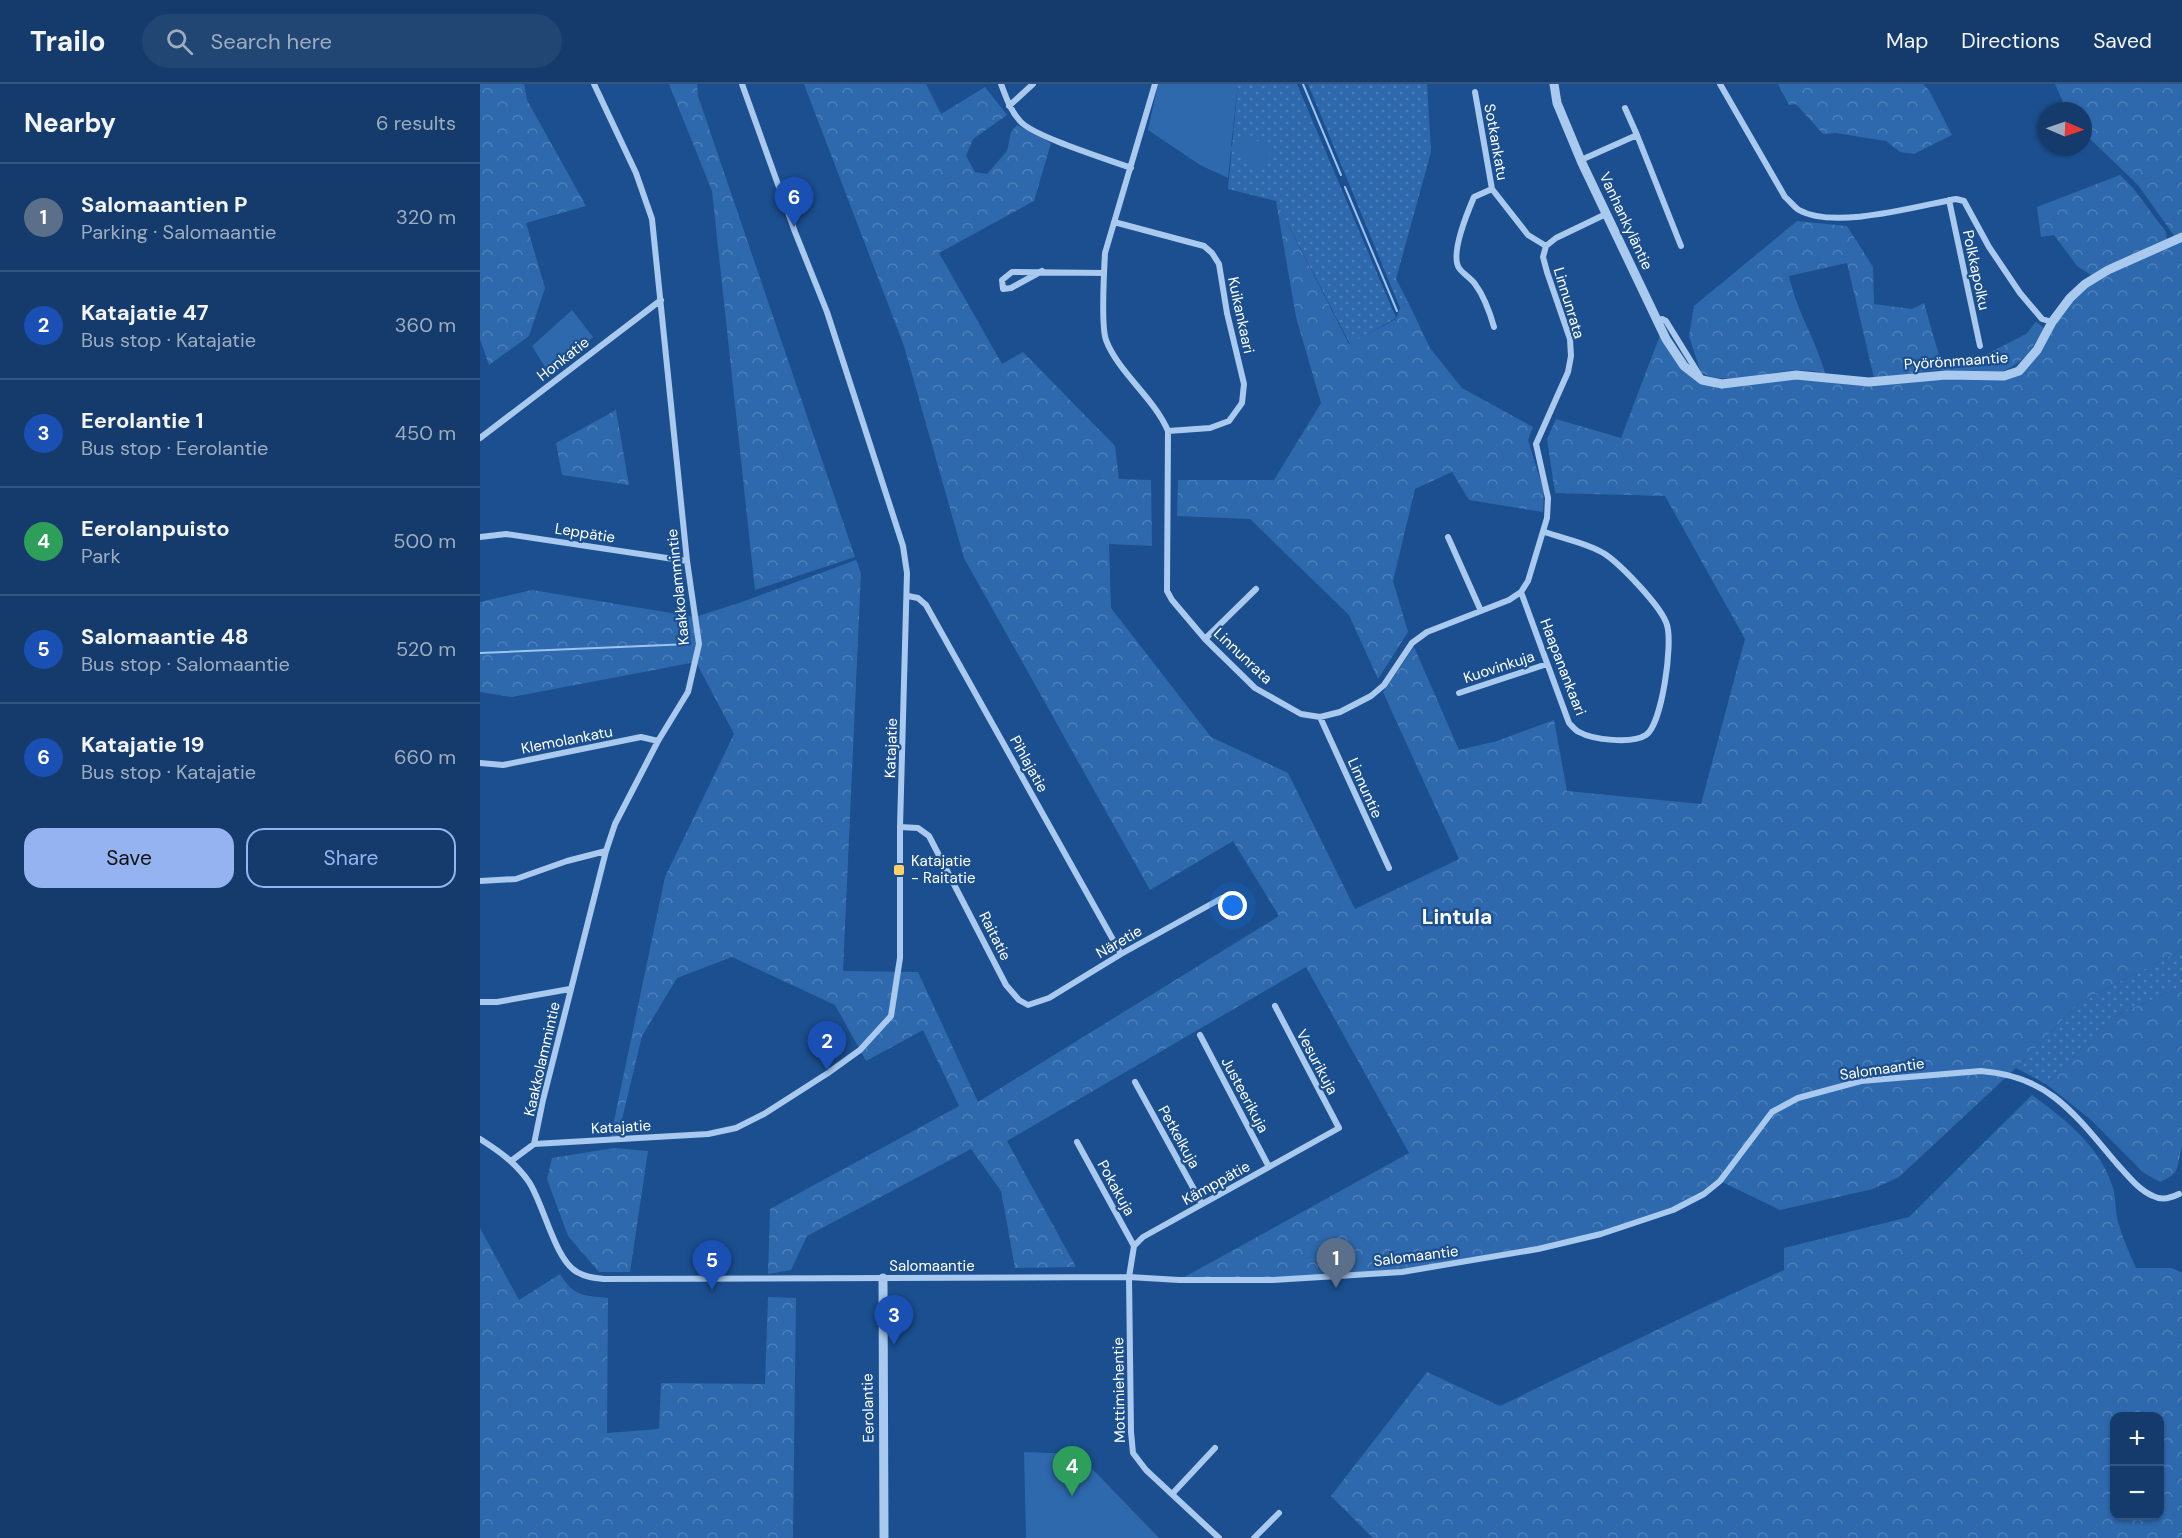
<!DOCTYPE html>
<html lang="en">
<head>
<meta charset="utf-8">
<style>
  :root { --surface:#143b6b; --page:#214673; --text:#f1f3f6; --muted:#9dadc1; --line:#33557e; --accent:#95b2f1 }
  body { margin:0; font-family:"DM Sans",sans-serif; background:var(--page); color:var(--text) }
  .controls { position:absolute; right:18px; bottom:18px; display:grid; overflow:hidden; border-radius:12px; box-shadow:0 2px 4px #0004 }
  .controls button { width:54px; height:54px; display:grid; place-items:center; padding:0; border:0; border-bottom:2px solid var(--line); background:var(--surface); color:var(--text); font:30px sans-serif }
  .compass { position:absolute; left:1558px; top:18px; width:54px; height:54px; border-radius:50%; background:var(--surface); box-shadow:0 2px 4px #0004; rotate:92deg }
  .you { position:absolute; left:753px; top:822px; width:21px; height:21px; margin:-15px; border:4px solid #fff; border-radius:50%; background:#1a73e8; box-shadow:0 0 0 9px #1a73e833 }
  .badge { display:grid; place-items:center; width:39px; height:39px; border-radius:50%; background:var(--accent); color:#fff; font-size:20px; font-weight:700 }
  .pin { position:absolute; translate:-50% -50px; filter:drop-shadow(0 2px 3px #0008) }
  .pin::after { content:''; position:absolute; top:32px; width:21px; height:18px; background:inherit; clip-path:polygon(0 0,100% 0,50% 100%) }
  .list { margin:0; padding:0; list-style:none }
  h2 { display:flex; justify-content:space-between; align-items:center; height:78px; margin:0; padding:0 24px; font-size:26px }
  h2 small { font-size:20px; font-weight:400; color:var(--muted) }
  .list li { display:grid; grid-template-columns:39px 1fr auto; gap:18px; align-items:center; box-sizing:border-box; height:108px; padding:0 24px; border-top:2px solid var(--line) }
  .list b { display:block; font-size:22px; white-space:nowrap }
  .list p { margin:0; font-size:20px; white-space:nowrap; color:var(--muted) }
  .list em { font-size:20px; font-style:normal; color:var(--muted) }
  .actions { display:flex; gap:12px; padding:18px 24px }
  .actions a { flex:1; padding:14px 0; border:2px solid var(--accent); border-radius:18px; text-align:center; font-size:21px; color:var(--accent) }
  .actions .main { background:var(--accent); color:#111 }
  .icon { flex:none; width:33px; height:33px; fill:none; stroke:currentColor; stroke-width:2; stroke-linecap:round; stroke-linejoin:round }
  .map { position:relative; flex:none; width:1702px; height:1454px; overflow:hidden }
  header { display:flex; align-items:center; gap:36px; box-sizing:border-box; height:84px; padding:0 30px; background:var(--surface); border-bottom:2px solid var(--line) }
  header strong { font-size:28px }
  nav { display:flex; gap:33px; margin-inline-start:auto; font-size:21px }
  .search { width:420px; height:54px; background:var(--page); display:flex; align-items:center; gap:15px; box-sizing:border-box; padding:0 21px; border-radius:33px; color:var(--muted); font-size:22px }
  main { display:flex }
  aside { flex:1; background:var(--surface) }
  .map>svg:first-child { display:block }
</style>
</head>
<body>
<header>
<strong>Trailo</strong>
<div class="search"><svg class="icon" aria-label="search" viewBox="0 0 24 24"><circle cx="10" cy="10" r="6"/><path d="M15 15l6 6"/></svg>Search here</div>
<nav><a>Map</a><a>Directions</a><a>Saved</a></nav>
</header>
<main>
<aside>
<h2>Nearby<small>6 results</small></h2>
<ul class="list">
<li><span class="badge" style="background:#5c6f8a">1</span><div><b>Salomaantien P</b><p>Parking · Salomaantie</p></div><em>320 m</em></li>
<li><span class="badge" style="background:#1a4fb4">2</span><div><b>Katajatie 47</b><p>Bus stop · Katajatie</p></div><em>360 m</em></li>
<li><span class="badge" style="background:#1a4fb4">3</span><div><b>Eerolantie 1</b><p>Bus stop · Eerolantie</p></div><em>450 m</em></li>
<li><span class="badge" style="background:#2e9e5b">4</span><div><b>Eerolanpuisto</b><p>Park</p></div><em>500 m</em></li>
<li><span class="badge" style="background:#1a4fb4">5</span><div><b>Salomaantie 48</b><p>Bus stop · Salomaantie</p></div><em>520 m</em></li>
<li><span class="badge" style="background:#1a4fb4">6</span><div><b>Katajatie 19</b><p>Bus stop · Katajatie</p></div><em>660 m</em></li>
</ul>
<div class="actions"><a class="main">Save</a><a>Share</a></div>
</aside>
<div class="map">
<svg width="1702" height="1454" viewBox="0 0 1702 1454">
  <defs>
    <pattern id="grass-dots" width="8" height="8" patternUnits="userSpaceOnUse" patternTransform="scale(1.5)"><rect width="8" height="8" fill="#2e69ad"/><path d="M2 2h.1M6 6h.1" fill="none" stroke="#4d80b9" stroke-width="1.8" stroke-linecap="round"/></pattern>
    <pattern id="forest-crowns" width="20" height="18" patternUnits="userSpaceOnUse" patternTransform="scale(1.5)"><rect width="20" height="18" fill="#2e69ad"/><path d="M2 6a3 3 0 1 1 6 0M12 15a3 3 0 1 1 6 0" fill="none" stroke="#4d80b9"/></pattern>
  </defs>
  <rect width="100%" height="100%" fill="#1b4f8f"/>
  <path fill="url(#grass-dots)" d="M 758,0 L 817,0 L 916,234 L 870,260 L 796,117 L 748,105 Z
    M 828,0 L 947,0 L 951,68 L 916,195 L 928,218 L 920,224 Z
    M 1702,866 L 1702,902 L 1631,934 L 1566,1000 L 1536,984 L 1600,918 Z"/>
  <path fill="url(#forest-crowns)" fill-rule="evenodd" d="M 0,0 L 44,0 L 47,16 L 106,122 L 46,139 L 65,204 L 49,252 L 9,281 L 0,255 Z
    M 189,0 L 217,0 L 218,12 L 375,473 L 275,506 L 232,107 Z
    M 324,0 L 446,0 L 461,30 L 505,3 L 527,31 L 493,55 L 486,72 L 495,88 L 507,90 L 527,67 L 531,48 L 537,41 L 571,59 L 554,117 L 459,169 L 522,280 L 543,268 L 635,362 L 639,395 L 671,396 L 672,462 L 629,460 L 631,524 L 731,653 L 808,689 L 875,825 L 979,775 L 903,608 L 934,563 L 979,666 L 1017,657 L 1074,636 L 1087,707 L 1221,720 L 1265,555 L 1185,412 L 1075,409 L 1067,355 L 1076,335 L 1141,354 L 1182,246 L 1204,282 L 1222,296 L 1242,300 L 1316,291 L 1389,298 L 1508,288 L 1456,286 L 1394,294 L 1367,179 L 1309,192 C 1316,226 1336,256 1345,289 C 1335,287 1323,286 1313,286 C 1282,289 1250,302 1221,289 L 1209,252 L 1214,222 L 1317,137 L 1367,142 L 1393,183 L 1394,220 L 1432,225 L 1444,219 L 1460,275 L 1505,271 L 1546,250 L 1556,238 L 1564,244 C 1553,263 1545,279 1523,287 L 1538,287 L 1590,214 L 1628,186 L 1702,153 L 1702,866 L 1600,918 L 1536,984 L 1419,1093 L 1393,1105 L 1300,1126 L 1240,1097 L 1193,1126 L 1121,1150 L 933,1187 L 793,1196 L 699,1196 L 929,1069 L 826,883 L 527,1057 L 596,1183 L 535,1184 L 521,1107 L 491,1065 L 327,1152 L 311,1186 L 288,1190 L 290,1125 L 479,1022 L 443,946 L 386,977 L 355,921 L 252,873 L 197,894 L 162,952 L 137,1056 L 130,1056 L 185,793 L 254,650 L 216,578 L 32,613 L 0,608 L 0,518 L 52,506 L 215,533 L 259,519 L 376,476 L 381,489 L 363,887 L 438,888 L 498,1018 L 799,832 L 753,757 L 670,806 L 484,474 L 424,262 Z
    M 1298,0 L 1443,0 L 1449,6 L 1472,51 L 1434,70 L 1420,68 L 1406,57 L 1356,49 L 1343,50 L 1316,20 L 1309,21 Z
    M 1575,0 L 1702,0 L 1702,150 L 1695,153 L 1658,101 L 1603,48 L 1603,27 L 1587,27 Z
    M 1640,91 L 1653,104 L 1686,148 L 1687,156 L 1611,191 L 1597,182 L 1574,151 L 1561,153 L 1557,123 Z
    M 796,117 L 869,260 L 916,235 L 920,224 L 928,218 L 950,264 L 982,304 L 1053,343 L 1048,356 L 1064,408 L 1063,428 L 989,416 L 972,388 L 935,405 L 913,497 L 928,548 L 898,595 L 869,531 L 770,435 L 697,432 L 698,396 L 794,396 L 841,319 L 816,233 Z
    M 136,326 L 149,401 L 82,391 L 76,359 Z
    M 1702,902 L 1702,1063 C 1696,1082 1702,1089 1680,1098 L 1664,1089 L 1610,1035 L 1566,1000 L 1631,934 Z
    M 1552,1011 C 1585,1035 1621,1063 1633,1104 C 1636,1116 1635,1129 1639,1141 C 1643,1155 1650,1170 1656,1184 L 1692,1184 L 1702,1189 L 1702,1454 L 893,1454 L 851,1412 L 947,1288 L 1020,1322 L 1222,1224 L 1304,1186 L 1304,1164 L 1429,1133 ZM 1634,1332 L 1680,1332 L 1680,1432 L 1634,1432 Z
    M 134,1064 L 168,1067 L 150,1188 L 119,1188 L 88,1152 L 67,1095 L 72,1074 Z
    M 0,1144 L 39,1216 L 80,1190 C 94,1213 103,1211 128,1214 L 127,1349 L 179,1345 L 181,1299 L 285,1300 L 288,1213 L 316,1214 L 313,1454 L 0,1454 Z"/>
  <path fill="#2e69ad" d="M 678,0 L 758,0 L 751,63 L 765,47 L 791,68 L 776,86 L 751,66 L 748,94 L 720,81 L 668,46 Z
    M 92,226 L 113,253 L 70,291 L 52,262 Z
    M 544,1368 L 598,1370 L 679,1454 L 546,1454 Z"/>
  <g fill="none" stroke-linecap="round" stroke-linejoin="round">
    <path stroke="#9cc4f0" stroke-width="2" d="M 823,0 L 861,91
      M 865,103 L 917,227
      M 0,569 L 210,560"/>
    <path stroke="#a9c9ee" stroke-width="6" d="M 521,0 C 526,13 530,26 540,37 C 552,52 630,76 651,84
      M 675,0 L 625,169 C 624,187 621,242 626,256 C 638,288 674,314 688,347 L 687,507 L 692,516 L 725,555 L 775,604 L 821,630 L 840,633 L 860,628 L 891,612 L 904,601 L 932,559 L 947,548 L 1029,516 L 1041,508 L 1048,497 L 1067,434 L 1068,414 L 1056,360 L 1088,288 L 1091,272 L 1090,255 L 1067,188 L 1063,173 L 1066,162 L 1076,154 L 1126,130
      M 1240,0 L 1305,113 C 1310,117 1314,123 1319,126 C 1354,146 1437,122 1476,115 L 1484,117 L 1509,163 L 1540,209 L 1562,235 L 1572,238
      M 995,8 L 1012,105 L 1048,151 L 1066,162
      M 529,22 L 553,0
      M 1145,24 L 1157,51
      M 1101,76 L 1157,51 L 1201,162
      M 1012,105 L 994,113 C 988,127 970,170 979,184 C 983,190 991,194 995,200 C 1004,212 1010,229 1014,243
      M 1469,116 L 1500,262
      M 634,138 L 724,162 L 732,169 L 739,180 L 747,229 L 764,300 L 762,319 L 749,337 L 730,344 L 688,347
      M 562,187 L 531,204 L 523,205 L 522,196 L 532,188 L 624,189
      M 1177,237 L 1182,235 L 1186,237 L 1220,292
      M 0,354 L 181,216
      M 0,453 L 26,450 L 207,477
      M 968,453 L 1001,527
      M 1041,508 L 1089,639 C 1092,642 1095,646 1099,648 C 1113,656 1152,660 1166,651 C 1182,640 1193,560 1187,541 C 1182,523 1141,481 1125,470 C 1108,459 1084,455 1065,448
      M 428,512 L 438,514 L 446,521 L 641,870
      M 725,555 L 776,505
      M 979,609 L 1067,580
      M 840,633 L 909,784
      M 0,679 L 23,681 L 161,653 L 178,657
      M 420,743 L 438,744 L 449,752 L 526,901 L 539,916 L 548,921 L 569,914 L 641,870 L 742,814
      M 0,797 L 36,795 L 87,777 L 126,767
      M 0,918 L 17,918 L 90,905
      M 720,951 L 789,1083
      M 655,998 L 722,1120
      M 0,1055 C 19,1067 36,1079 49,1098 C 64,1121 75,1176 97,1188 C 105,1193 114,1194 124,1195 L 649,1193 L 699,1196 L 793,1196 L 922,1188 L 1058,1165 L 1121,1150 L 1193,1126 L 1224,1110 L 1240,1097 L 1292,1028 L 1318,1014 L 1381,997 L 1501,987 C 1528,989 1553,997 1574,1013 C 1599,1032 1618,1058 1638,1081 C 1648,1092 1659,1106 1673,1112 C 1682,1117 1691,1114 1699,1110
      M 597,1058 L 654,1162
      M 54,1060 L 63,1016 L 126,767 L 135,740 L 178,657 L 208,608 L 219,560 L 207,477 L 172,135 L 156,89 L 114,0
      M 31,1077 L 54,1060 L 228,1050 L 256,1044 L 284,1030 L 348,989 L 380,966 L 411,932 L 420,874 L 420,743 L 427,489 L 423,462 L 347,228 L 315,148 L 262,0
      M 693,1409 L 735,1364
      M 739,1454 L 666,1386 L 653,1369 L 651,1348 L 649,1193 L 654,1162 L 663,1153 L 859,1044 L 795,922
      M 774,1454 L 799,1429"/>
    <path stroke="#a9c9ee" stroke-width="9" d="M 1074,0 L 1077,19 L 1102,79 L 1186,255 L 1204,282 L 1222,296 L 1242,300 L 1316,291 L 1389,298 L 1466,291 L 1524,292 L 1539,287 L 1557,266 L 1572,238 L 1590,214 L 1605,200 L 1628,186 L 1702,153
      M 403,1194 L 404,1454"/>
  </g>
  <rect fill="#ffd166" stroke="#1b4f8f" stroke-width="2" x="413" y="780" width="12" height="12" rx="3"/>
  <g text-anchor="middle" stroke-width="4.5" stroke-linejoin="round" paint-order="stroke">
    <g font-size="15" fill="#fff" stroke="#1b4f8f">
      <text transform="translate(1016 58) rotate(80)" y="5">Sotkankatu</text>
      <text transform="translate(1146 137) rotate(65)" y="5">Vanhankyläntie</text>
      <text transform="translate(1496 186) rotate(78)" y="5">Polkkapolku</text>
      <text transform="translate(1089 219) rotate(73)" y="5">Linnunrata</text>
      <text transform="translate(761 231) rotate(78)" y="5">Kuikankaari</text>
      <text transform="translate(83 275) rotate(-38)" y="5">Honkatie</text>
      <text transform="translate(1476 277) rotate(-4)" y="5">Pyörönmaantie</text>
      <text transform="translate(105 449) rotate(9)" y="5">Leppätie</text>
      <text transform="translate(198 503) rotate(-96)" y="5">Kaakkolammintie</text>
      <text transform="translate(763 572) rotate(43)" y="5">Linnunrata</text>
      <text transform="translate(1019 583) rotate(-18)" y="5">Kuovinkuja</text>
      <text transform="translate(1083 583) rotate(69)" y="5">Haapanankaari</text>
      <text transform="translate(87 656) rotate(-11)" y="5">Klemolankatu</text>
      <text transform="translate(411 664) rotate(-88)" y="5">Katajatie</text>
      <text transform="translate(549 680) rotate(61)" y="5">Pihlajatie</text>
      <text transform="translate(885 704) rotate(66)" y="5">Linnuntie</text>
      <text transform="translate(515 852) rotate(63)" y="5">Raitatie</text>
      <text transform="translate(639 858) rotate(-30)" y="5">Näretie</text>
      <text transform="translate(62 975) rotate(-77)" y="5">Kaakkolammintie</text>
      <text transform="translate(837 978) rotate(62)" y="5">Vesurikuja</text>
      <text transform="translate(1402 985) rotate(-8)" y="5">Salomaantie</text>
      <text transform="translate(765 1011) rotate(62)" y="5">Justeerikuja</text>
      <text transform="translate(141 1043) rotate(-3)" y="5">Katajatie</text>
      <text transform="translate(699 1053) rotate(61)" y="5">Petkelkuja</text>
      <text transform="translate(736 1099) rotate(-29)" y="5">Kämppätie</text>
      <text transform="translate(636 1104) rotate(61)" y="5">Pokakuja</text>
      <text transform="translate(936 1172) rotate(-7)" y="5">Salomaantie</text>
      <text x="452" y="1187">Salomaantie</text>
      <text transform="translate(639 1306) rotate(-91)" y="5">Mottimiehentie</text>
      <text transform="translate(388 1324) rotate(-91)" y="5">Eerolantie</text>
    </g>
    <g font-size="15" fill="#fff" stroke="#1b4f8f" text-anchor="start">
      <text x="431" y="782">Katajatie<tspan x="431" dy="17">- Raitatie</tspan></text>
    </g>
    <g font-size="21" font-weight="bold" fill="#fff" stroke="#1b4f8f">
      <text x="977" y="840">Lintula</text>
    </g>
  </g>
</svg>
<div class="controls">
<button>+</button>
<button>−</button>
</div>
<svg class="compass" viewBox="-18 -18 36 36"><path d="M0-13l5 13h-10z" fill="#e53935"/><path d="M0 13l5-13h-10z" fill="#9dadc1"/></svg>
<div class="you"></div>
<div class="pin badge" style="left:856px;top:1204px;background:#5c6f8a">1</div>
<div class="pin badge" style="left:347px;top:987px;background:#1a4fb4">2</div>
<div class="pin badge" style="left:414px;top:1261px;background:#1a4fb4">3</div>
<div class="pin badge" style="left:592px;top:1412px;background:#2e9e5b">4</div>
<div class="pin badge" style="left:232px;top:1206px;background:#1a4fb4">5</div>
<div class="pin badge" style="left:314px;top:143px;background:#1a4fb4">6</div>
</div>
</main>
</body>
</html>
